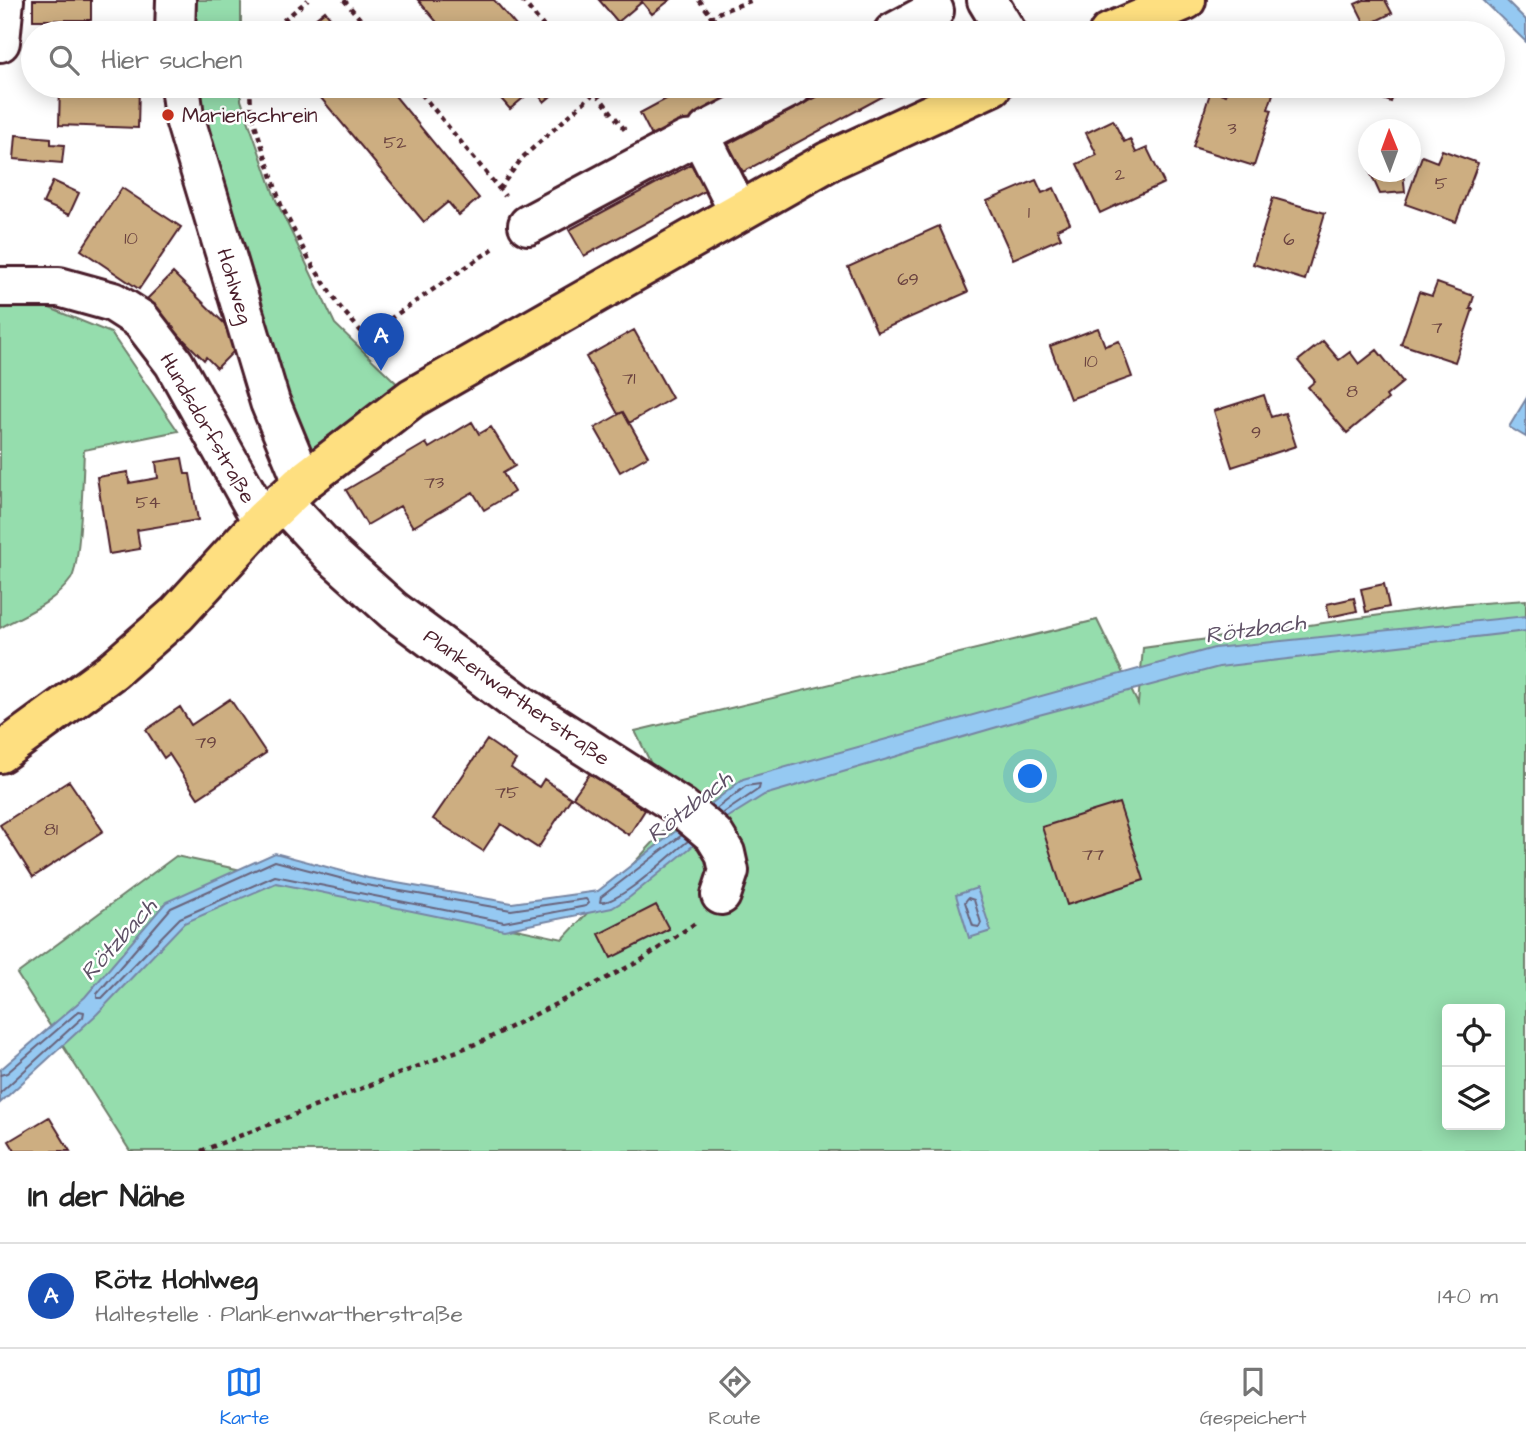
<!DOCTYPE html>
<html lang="de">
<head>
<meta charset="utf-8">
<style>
  :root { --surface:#fff; --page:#f6f6f6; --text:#222; --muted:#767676; --line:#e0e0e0; --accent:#1a73e8 }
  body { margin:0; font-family:"Architects Daughter",sans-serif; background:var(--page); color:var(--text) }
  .controls { position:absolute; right:21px; bottom:21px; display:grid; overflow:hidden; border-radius:7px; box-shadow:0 4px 18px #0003 }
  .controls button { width:63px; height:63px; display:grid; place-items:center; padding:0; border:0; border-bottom:2px solid var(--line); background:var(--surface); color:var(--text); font:35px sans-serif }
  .compass { position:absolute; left:1358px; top:119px; width:63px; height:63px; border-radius:50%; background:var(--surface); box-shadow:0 4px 18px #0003; rotate:359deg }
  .you { position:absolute; left:1031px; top:777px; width:24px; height:24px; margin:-18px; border:5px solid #fff; border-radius:50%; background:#1a73e8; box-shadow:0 0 0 10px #1a73e833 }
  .badge { display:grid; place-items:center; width:46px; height:46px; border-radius:50%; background:var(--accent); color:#fff; font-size:23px; font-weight:700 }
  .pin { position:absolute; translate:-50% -58px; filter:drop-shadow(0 2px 4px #0008) }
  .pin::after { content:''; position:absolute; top:37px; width:24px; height:21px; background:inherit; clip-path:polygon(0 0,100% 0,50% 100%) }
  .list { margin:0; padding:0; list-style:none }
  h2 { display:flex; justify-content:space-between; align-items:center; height:91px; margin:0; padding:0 28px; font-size:30px }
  h2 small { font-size:23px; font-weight:400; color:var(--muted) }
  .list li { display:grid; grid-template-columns:46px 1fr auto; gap:21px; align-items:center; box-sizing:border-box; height:105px; padding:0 28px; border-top:2px solid var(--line) }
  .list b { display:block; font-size:26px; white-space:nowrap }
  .list p { margin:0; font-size:23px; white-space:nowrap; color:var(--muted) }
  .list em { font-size:23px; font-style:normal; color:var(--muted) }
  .icon { flex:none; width:38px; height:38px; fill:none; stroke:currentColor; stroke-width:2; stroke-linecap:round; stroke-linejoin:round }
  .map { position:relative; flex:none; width:1526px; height:1151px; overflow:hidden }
  .search { position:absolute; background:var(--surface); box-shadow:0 4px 18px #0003; left:21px; right:21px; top:21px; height:77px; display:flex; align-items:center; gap:18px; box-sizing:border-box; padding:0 24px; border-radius:38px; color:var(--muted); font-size:26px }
  .sheet { height:196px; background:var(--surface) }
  nav { display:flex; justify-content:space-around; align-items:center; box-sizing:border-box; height:98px; border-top:2px solid var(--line); background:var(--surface); font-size:19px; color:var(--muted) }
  nav a { display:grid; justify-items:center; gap:4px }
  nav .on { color:var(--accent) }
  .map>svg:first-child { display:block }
</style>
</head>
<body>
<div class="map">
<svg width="1526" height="1151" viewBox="0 0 1526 1151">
  <rect width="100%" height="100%" fill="#fff"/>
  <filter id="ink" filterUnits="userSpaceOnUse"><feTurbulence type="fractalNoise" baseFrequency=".0143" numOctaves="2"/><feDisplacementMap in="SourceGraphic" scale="14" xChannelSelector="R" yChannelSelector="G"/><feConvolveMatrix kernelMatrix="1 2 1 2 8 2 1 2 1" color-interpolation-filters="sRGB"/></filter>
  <g filter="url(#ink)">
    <path fill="#95ddad" stroke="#707e6c" stroke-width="2" fill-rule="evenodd" d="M 176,0 L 241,0 L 241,33 L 175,33 Z
      M 180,86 L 241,86 L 241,100 L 276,200 L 335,324 L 412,398 L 303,482 Z
      M 25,298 L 111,333 L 178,431 L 84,450 C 83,472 81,566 71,579 C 54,603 25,614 0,628 L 0,304 Z
      M 1526,600 L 1526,1151 L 130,1151 L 17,974 L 176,856 L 563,939 L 677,817 L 635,731 L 1097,620 L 1138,704 L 1143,648 L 1453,605 ZM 1447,1009 L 1500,1009 L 1500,1125 L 1447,1125 Z"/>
    <path fill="#95c9f2" stroke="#7785a2" stroke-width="2" d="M 1483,0 L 1506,0 L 1526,20 L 1526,42 Z
      M 1526,399 L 1526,437 L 1509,427 Z
      M 1526,616 L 1526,631 L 1219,667 L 1035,716 L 764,795 L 727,818 L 630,897 L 612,908 L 504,930 L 276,883 L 184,923 L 97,1014 L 0,1103 L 0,1070 L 85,997 L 166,902 L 275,853 L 368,878 L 512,903 L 598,891 L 743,779 L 1214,648 Z
      M 977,888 L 991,931 L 969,938 L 956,895 Z"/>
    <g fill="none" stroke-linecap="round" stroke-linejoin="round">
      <path stroke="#68637b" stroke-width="2" d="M 716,809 L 746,786 L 760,784 L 759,789 L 722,814
        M 682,835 L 601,897 L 600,902 C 619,905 671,854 688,841
        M 275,861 L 366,885 L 511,910 L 586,899 L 589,903 L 586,906 L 504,922 L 275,876 L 180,918 L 102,998 L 97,998 L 97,994 L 171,908 Z
        M 968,898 L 974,900 L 981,923 L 979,927 L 973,926 L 965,902 Z
        M 0,1075 L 7,1073 L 79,1011 L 84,1012 L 83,1017 L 0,1093"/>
    </g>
    <path fill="#cdae81" stroke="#4a1f2b" stroke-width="2" d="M 33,0 L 91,0 L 91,20 L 33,20 Z
      M 418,0 L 494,0 L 522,33 L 446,33 Z
      M 599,0 L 670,0 L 652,14 L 642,2 L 618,22 Z
      M 1364,0 L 1385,0 L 1392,13 L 1366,26 L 1355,4 Z
      M 325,11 L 343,33 L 308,33 L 304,28 Z
      M 60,86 L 139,86 L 138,128 L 59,125 Z
      M 311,86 L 387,86 L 479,198 L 459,215 L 448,202 L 424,222 Z
      M 490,86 L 563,86 L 544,102 L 534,89 L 510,109 Z
      M 690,86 L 753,86 L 655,142 L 640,113 Z
      M 836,86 L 902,86 L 743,172 L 728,144 Z
      M 1229,86 L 1246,86 L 1273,94 L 1268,109 L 1272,110 L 1254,166 L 1193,147 L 1211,90 L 1226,95 Z
      M 1348,86 L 1397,86 L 1391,102 Z
      M 1113,120 L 1124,142 L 1130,139 L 1136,153 L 1147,148 L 1164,183 L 1100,213 L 1077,164 L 1097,155 L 1086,133 Z
      M 16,135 L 51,138 L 51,144 L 64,145 L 62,163 L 14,159 Z
      M 1442,150 L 1478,163 L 1456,222 L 1405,204 L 1422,156 L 1437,162 Z
      M 692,164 L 707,190 L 584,256 L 569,230 Z
      M 1370,172 L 1403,172 L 1405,192 L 1380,194 Z
      M 1036,180 L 1042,193 L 1054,188 L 1070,223 L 1057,229 L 1061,238 L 1013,259 L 987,201 Z
      M 53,181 L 79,193 L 69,215 L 43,203 Z
      M 122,188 L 181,227 L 139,289 L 81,250 Z
      M 1273,198 L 1325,213 L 1305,280 L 1253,264 Z
      M 939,226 L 968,292 L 877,332 L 848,267 Z
      M 173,273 L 232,331 L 241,344 L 217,368 L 206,357 L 204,360 L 145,301 Z
      M 1437,283 L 1474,296 L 1470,309 L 1473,309 L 1455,362 L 1401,344 L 1419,292 L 1432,296 Z
      M 1098,328 L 1105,346 L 1119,341 L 1132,377 L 1070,399 L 1050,346 Z
      M 634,330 L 672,398 L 629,423 L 623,412 L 618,414 L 586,357 Z
      M 1323,341 L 1339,360 L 1350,352 L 1359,364 L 1377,350 L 1403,382 L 1386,396 L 1388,399 L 1347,433 L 1308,387 L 1315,381 L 1298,361 Z
      M 1264,395 L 1271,417 L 1285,413 L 1296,446 L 1232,467 L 1214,411 Z
      M 623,412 L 648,456 L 620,472 L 595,428 Z
      M 472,422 L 479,434 L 491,427 L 515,466 L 503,473 L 514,492 L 484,510 L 473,492 L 413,527 L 400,506 L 367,525 L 346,490 L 426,443 L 429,448 Z
      M 182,458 L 185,474 L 190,474 L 198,520 L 137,530 L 140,549 L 109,554 L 97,477 L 128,472 L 129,483 L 158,478 L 156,462 Z
      M 1384,584 L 1389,607 L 1366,612 L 1361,589 Z
      M 1354,598 L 1357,611 L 1329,617 L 1327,604 Z
      M 230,699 L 266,753 L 198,798 L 169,754 L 164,758 L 146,730 L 180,707 L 191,725 Z
      M 487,740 L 516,760 L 511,768 L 539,787 L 544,779 L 571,798 L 538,848 L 501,824 L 483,851 L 433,819 Z
      M 590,773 L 645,810 L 629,835 L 573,797 Z
      M 69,781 L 103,831 L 33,877 L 0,825 Z
      M 1119,803 L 1144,880 L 1067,905 L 1042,827 Z
      M 656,905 L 669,929 L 611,958 L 599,934 Z
      M 49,1117 L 70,1151 L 15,1151 L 9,1141 Z"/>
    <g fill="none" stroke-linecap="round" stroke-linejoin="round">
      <defs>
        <path id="minor" d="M 987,0 L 1007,33
          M 175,33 L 176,0
          M 893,33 L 934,11
          M 0,42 L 4,0
          M 180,86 L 184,116 L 270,402 L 303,482
          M 704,143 L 708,130 L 793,86
          M 528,225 L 686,141 L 698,140 L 704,143 L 739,212
          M 0,287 L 59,287 L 113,302 L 141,320 L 174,363 L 262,521
          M 282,501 L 333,556 L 394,611 L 521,705 L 682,808 L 714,835 L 725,853 L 729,871 L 721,895"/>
        <path id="major" d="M 1109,33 L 1186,0
          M 0,753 L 112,671 L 177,614 L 262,521 L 303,482 L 412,398 L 829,161 L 992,86"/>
      </defs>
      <use href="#minor" stroke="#4a1f2b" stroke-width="44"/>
      <use href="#major" stroke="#4a1f2b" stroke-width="44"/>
      <path stroke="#4a1f2b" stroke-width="4.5" stroke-dasharray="5 5" stroke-linecap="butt" d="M 344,0 L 372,33
        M 522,0 L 549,33
        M 699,0 L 725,33
        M 268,33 L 308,0
        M 683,33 L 720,12 L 753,0
        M 250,86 L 251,112 L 281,205 L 309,260 L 340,307 L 365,336 L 497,246
        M 415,86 L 505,196
        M 591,86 L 625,130
        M 499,189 L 523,157 L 602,86
        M 201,1151 L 483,1041 L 640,961 L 697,922"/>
      <use href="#minor" stroke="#fff" stroke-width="38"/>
      <use href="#major" stroke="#fedf80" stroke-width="38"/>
    </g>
  </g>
  <circle fill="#c8321e" stroke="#fff" stroke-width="2.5" cx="168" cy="115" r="7"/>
  <g text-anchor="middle" stroke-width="5" stroke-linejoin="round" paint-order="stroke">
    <g font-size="18" fill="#6b4340">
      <text x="1232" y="134">3</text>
      <text x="395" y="148">52</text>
      <text x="1120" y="180">2</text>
      <text x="1441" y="189">5</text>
      <text x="1029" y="218">1</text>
      <text x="131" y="244">10</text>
      <text x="1289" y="245">6</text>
      <text x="908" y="285">69</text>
      <text x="1437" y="333">7</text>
      <text x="1091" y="367">10</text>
      <text x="629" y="384">71</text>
      <text x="1352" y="397">8</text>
      <text x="1256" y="438">9</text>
      <text x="434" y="488">73</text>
      <text x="148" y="508">54</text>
      <text x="206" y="748">79</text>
      <text x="507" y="798">75</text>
      <text x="51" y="835">81</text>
      <text x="1093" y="860">77</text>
    </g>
    <g font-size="21" fill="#4a1f2b" stroke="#fff" text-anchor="start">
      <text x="182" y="122">Marienschrein</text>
    </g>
    <g font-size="21" fill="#4a1f2b" stroke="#fff">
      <text transform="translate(235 286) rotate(73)" y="7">Hohlweg</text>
      <text transform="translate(208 428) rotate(60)" y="7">Hundsdorfstraße</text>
      <text transform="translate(517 697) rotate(35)" y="7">Plankenwartherstraße</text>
    </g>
    <g font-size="23" font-style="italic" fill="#605267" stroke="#fff">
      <text transform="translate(1255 628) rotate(-8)" y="8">Rötzbach</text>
      <text transform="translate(689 806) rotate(-38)" y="8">Rötzbach</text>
      <text transform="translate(118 939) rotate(-48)" y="8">Rötzbach</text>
    </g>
  </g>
</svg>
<div class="controls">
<button><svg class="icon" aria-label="locate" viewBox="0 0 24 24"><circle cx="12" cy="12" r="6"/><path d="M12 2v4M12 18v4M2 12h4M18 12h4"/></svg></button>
<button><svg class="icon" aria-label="layers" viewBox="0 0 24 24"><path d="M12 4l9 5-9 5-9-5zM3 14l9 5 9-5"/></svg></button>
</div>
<svg class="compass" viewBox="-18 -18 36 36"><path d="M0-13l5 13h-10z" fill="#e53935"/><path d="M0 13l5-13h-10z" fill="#767676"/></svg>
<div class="you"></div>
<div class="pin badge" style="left:381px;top:371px;background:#1a4fb4">A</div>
<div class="search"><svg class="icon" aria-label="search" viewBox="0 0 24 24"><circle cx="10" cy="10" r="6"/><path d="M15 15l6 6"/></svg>Hier suchen</div>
</div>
<section class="sheet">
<h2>In der Nähe<small></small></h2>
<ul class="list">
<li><span class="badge" style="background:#1a4fb4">A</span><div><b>Rötz Hohlweg</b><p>Haltestelle · Plankenwartherstraße</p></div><em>140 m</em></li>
</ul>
</section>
<nav>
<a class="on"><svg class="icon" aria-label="map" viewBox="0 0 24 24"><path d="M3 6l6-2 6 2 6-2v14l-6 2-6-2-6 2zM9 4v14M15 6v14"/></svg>Karte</a>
<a><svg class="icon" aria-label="directions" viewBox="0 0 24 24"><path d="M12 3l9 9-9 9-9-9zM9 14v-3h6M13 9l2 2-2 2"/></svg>Route</a>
<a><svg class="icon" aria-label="saved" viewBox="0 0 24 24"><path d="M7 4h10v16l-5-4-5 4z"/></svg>Gespeichert</a>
</nav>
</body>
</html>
